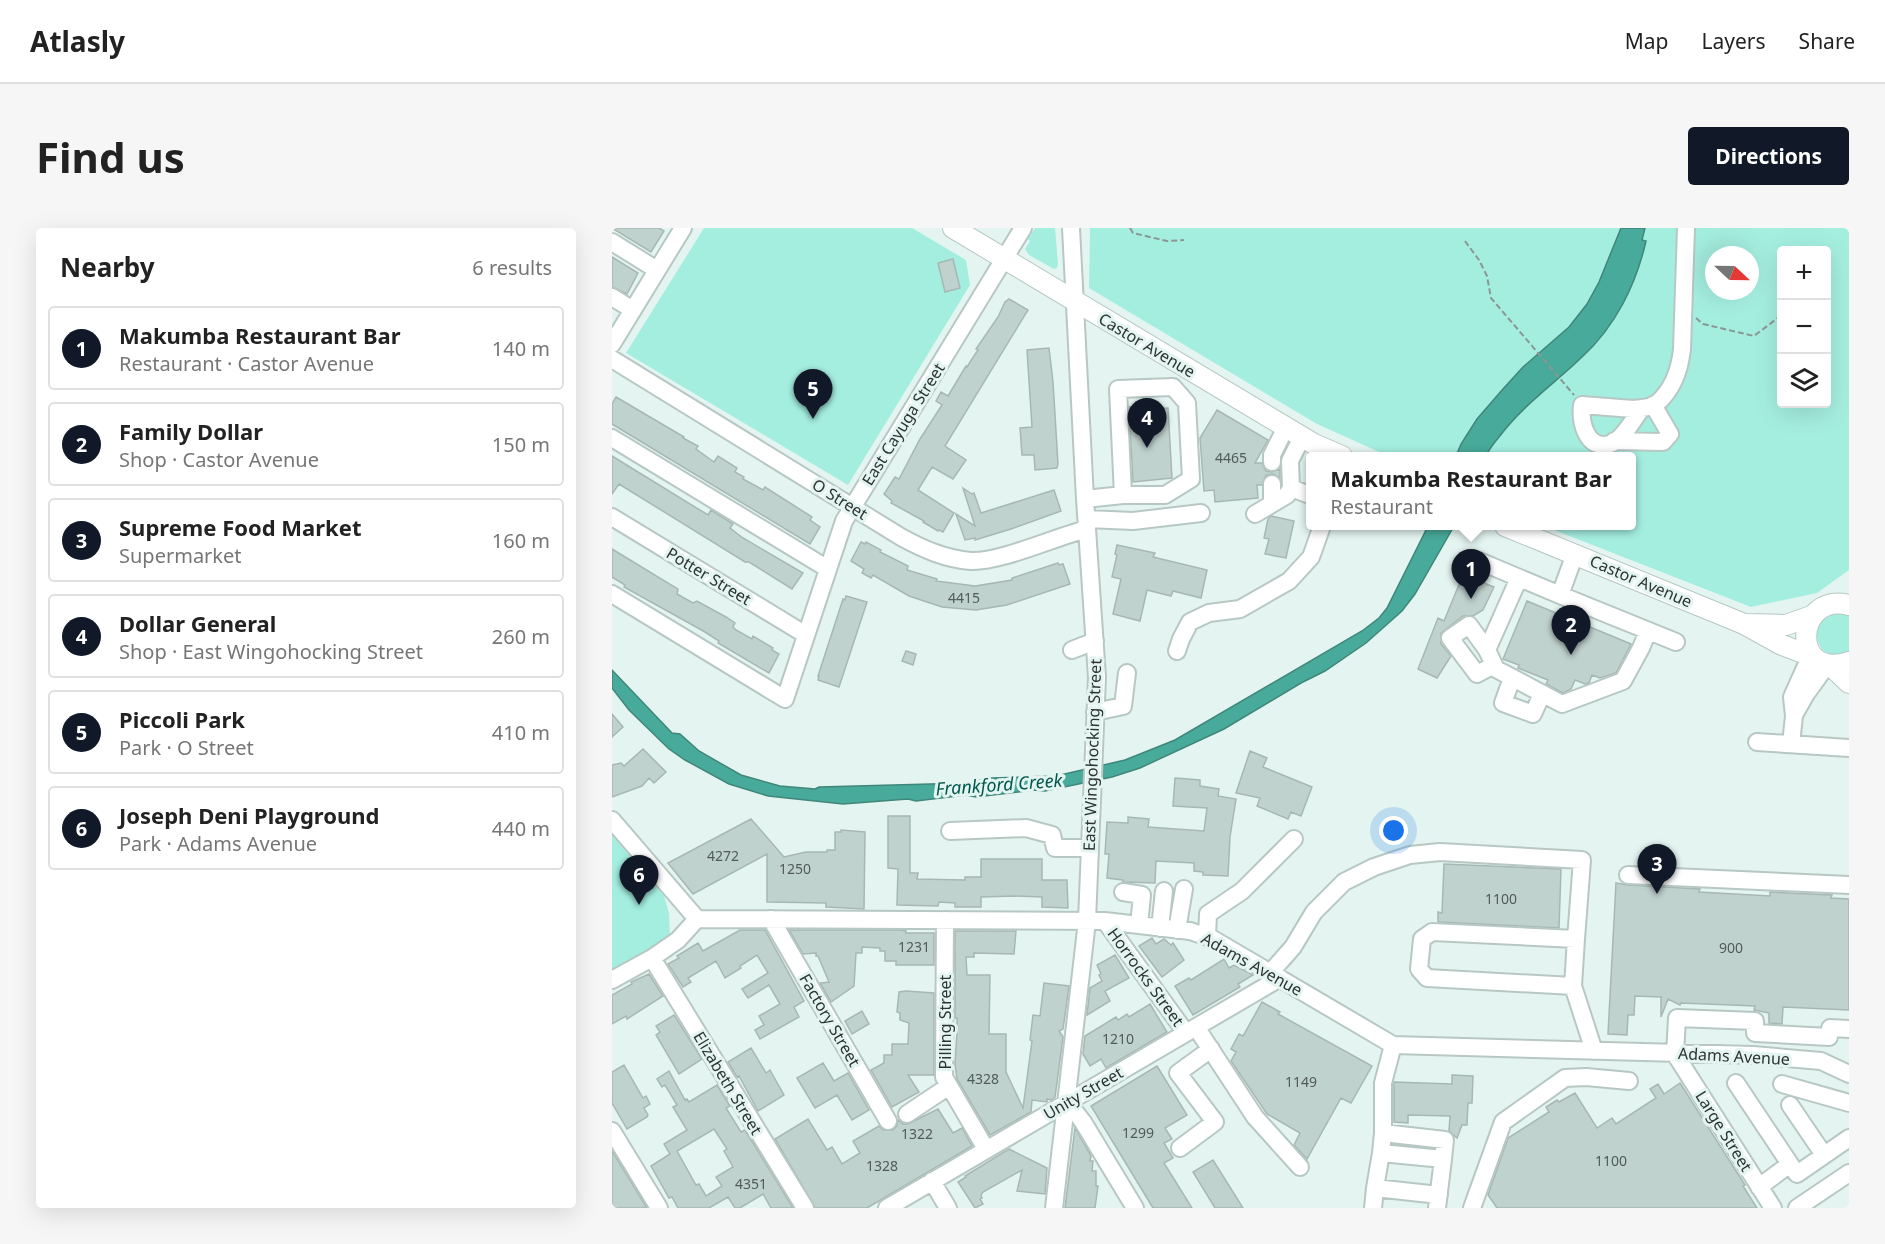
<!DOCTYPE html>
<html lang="en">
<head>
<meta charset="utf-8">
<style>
  :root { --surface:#fff; --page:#f6f6f6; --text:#222; --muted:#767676; --line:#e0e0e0; --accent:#111827 }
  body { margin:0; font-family:"Noto Sans",sans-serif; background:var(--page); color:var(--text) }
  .controls { position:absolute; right:18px; top:18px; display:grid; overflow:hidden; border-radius:6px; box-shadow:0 6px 24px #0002 }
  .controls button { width:54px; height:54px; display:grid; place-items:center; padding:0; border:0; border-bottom:2px solid var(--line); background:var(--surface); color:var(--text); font:30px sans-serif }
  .compass { position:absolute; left:1093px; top:18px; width:54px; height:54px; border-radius:50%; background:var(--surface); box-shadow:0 6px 24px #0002; rotate:112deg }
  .you { position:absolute; left:782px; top:603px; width:21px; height:21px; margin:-15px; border:4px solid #fff; border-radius:50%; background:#1a73e8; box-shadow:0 0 0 9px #1a73e833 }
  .badge { display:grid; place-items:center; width:39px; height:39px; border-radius:50%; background:var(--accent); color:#fff; font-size:20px; font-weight:700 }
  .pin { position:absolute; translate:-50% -50px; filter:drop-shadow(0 2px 3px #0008) }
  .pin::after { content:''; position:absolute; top:32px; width:21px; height:18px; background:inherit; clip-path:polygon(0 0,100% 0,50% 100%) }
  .popup { position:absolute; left:694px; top:224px; width:330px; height:78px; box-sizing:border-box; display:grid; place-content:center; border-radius:6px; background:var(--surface); filter:drop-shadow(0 2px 4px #0005); font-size:20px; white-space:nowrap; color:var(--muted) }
  .popup b { font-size:22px; color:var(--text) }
  .popup::after { content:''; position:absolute; left:50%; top:100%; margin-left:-12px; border:12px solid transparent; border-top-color:var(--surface) }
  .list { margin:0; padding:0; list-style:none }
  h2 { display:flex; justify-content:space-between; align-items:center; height:78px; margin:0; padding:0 24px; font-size:26px }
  h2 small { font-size:20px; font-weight:400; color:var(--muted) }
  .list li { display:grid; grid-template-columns:39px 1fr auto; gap:18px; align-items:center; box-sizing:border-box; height:84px; margin:0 12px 12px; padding:0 12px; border:2px solid var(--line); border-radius:6px }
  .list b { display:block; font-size:22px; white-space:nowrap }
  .list p { margin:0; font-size:20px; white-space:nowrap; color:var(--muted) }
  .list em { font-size:20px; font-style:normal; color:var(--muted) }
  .icon { flex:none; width:33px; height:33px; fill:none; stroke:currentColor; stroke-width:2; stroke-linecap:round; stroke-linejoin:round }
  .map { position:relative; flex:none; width:1237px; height:980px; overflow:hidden; border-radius:6px }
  header { display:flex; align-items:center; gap:36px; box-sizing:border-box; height:84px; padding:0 30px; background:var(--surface); border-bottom:2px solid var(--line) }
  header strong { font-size:28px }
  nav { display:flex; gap:33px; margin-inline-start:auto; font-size:21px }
  .intro { display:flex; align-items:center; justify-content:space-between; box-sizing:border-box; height:144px; padding:0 36px }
  h1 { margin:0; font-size:42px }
  .button { padding:15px 27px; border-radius:6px; background:var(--accent); color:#fff; font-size:21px; font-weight:700 }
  main { display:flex; gap:36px; padding:0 36px }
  aside { flex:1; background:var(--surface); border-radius:6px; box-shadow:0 6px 24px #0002 }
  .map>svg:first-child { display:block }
</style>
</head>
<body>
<header>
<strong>Atlasly</strong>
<nav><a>Map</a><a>Layers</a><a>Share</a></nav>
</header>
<div class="intro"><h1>Find us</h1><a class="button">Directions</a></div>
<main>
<aside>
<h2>Nearby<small>6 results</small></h2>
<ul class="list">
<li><span class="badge">1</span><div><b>Makumba Restaurant Bar</b><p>Restaurant · Castor Avenue</p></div><em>140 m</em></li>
<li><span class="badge">2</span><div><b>Family Dollar</b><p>Shop · Castor Avenue</p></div><em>150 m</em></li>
<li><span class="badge">3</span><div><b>Supreme Food Market</b><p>Supermarket</p></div><em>160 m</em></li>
<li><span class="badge">4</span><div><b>Dollar General</b><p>Shop · East Wingohocking Street</p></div><em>260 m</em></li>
<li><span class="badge">5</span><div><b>Piccoli Park</b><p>Park · O Street</p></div><em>410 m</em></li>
<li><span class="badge">6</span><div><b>Joseph Deni Playground</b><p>Park · Adams Avenue</p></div><em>440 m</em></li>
</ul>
</aside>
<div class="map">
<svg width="1237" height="980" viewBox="0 0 1237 980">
  <rect width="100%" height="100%" fill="#e4f5f1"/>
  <path fill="#a4eee0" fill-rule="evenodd" d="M 92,0 L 300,0 L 354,32 L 358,57 L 236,257 L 14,125 Z
    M 423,0 L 443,0 L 446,36 L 445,40 L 442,41 L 417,27 L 413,21 L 418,13 L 416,11 Z
    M 478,0 L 1237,0 L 1237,342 L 1205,365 L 1139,379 L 932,298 L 1020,298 L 1020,228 L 776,228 L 705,196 L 477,60 ZM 1170,22 L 1214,22 L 1214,176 L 1170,176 ZM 1102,27 L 1138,27 L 1138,63 L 1102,63 Z
    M 1232,384 L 1237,387 L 1237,424 C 1215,433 1206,422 1203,401 L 1217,385 Z
    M 0,607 L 52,668 L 57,685 L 58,709 L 0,742 Z"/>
  <path fill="#48aa9a" stroke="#40867a" stroke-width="1.5" d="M 1009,0 L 1033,0 L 1030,12 L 1034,13 C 1024,57 1003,99 970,129 C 941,157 912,176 887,209 C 882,215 877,221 874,228 L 844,228 L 849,216 L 865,191 L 891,161 L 911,139 L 957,99 L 975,76 L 987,54 Z
    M 816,298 L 842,298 L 803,366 L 790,383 L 754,415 L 713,443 L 689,455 L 612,501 L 528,540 L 500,549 L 433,563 L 422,562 L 364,569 L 354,567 L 304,573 L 296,571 L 231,576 L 156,568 L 117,556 L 73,532 L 57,521 L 17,482 L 0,460 L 0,442 L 60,505 L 68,506 L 87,523 L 129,547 L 168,558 L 203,561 L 207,559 L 355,555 L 379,550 L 444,548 L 513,532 L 563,512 L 750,403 L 767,390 L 775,380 Z"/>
  <path fill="#c0d2ce" stroke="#a7b8b4" stroke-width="1.5" fill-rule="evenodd" d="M 0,0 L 47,0 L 52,3 L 39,24 Z
    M 0,29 L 26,45 L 15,66 L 0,59 Z
    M 341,31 L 348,60 L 333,64 L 326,35 Z
    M 397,71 L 416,82 L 333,218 L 354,232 L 341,251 L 320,239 L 306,262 L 342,285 L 331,304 L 327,302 L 326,303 L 311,294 L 312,293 L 279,275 L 280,273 L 272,266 L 283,249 L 287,251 L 308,211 L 330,177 L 324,173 L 329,164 L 336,168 L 354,138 L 355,139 L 360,131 L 366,122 L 364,121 L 386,89 L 393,74 Z
    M 437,120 L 441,154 L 446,236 L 445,240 L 423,242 L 422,227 L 410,227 L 408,200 L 420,199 L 415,122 Z
    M 4,169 L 72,209 L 71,210 L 86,218 L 84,221 L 102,234 L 106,228 L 125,240 L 123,244 L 132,249 L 131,251 L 151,262 L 153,259 L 200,289 L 198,292 L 208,299 L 198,316 L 0,196 L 0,176 Z
    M 539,177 L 540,181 L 556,180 L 560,250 L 521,254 L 517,179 Z
    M 605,182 L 656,212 L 643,235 L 650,235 L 654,243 L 659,244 L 668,241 L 668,250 L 661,246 L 654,247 L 650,257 L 645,257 L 646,270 L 603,274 L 602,262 L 592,263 L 588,210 Z
    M 0,228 L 96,287 L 99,282 L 121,296 L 118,300 L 131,310 L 191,345 L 180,361 L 137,334 L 133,334 L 7,256 L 0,266 Z
    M 351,260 L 360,266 L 362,265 L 369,285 L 442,262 L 449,283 L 399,301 L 363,312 L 363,310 L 353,312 L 344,286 L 363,298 Z
    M 659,288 L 682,293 L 674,330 L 653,326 L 657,311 L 652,310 L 656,291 Z
    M 249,314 L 253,316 L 254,314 L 269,322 L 268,324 L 296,338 L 295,342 L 325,351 L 324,353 L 363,358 L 400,352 L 400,350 L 446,335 L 447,337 L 451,336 L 458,356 L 395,377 L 364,382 L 330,379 L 297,368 L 261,347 L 259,350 L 250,345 L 252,341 L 239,333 Z
    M 505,317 L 543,325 L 541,329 L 595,342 L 589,370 L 561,363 L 559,368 L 535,362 L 528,393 L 501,386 L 509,351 L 500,349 L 505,327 L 503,326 Z
    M 0,321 L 66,361 L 65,366 L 81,375 L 85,373 L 114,389 L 123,395 L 121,399 L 124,402 L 140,411 L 141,408 L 161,420 L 160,422 L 167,426 L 157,445 L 106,415 L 107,413 L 93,404 L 12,359 L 13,357 L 0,349 Z
    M 851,347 L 882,359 L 871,382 L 861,388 L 851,388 L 829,405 L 829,416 L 839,428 L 825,450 L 806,441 L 826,390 L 832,393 Z
    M 234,368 L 255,374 L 227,459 L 206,452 L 207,448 L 206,448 L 231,371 L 233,372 Z
    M 915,373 L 1019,416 L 1004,445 L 988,450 L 980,447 L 977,455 L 973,456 L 963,452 L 959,461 L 951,465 L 934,456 L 936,452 L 906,440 L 907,437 L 891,431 Z
    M 294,423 L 304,426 L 301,437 L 290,433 Z
    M 0,486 L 11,499 L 0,509 Z
    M 31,521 L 54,544 L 42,555 L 37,550 L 30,558 L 0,569 L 0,537 L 9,535 L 12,538 Z
    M 638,523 L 655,530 L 651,539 L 700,559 L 689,588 L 679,584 L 676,591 L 645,578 L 648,570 L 624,565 Z
    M 563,550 L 588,552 L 588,558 L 607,561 L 606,568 L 624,571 L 618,609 L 616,648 L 591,647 L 591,644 L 582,643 L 582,635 L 544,633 L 543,655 L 511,654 L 511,652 L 495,650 L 497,626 L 493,626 L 495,594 L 516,595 L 516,589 L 537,591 L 536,599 L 592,603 L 595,580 L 561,578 Z
    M 276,588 L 298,588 L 298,645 L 306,645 L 305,651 L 353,652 L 353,649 L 369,649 L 369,631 L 430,631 L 430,652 L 455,652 L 456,680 L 430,679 L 430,669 L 402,668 L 369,669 L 369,679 L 343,679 L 343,675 L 327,674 L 326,678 L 285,677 L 286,641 L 276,640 Z
    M 139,591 L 172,629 L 194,624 L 215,624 L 215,622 L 223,622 L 223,604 L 229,604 L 229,602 L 253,604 L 252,681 L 214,679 L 214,675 L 155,674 L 155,626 L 81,666 L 56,635 Z
    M 832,636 L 949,641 L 947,700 L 826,694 L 826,684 L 830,685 Z
    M 1004,655 L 1016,657 L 1088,661 L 1087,664 L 1158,668 L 1158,664 L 1220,667 L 1219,670 L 1237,671 L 1237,782 L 1171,779 L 1170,796 L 1157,795 L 1157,785 L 1142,782 L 1143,778 L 1069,775 L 1068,777 L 1056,771 L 1049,789 L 1049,769 L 1023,768 L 1022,787 L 1016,787 L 1015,807 L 996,806 Z
    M 128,702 L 153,702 L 192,773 L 182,779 L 187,789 L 148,811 L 143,802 L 152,797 L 147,788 L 168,776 L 157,757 L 136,770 L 130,761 L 156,745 L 145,727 L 128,738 L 129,740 L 113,750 L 104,733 L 76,750 L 79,754 L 71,759 L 56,736 L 67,730 L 65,728 L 86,715 L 91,723 Z
    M 177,702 L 288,702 L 294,703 L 294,705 L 322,705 L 322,737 L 284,737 L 284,733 L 273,733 L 273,723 L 268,723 L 268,720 L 250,719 L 250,725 L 244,725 L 242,758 L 219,774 L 208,755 L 217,754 L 206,728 L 204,728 L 204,725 L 191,726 Z
    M 343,703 L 404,703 L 402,726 L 362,725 L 362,729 L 354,729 L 355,747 L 378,747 L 377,806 L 394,806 L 394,844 L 411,880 L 420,813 L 418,812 L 421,787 L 428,788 L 432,755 L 457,758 L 451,801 L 447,803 L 451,809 L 443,869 L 439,872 L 435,871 L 435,874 L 420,872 L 419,884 L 378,907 L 345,851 L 343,836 L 345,805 L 345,790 L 343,790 Z
    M 540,710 L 544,716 L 552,711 L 559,717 L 561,715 L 572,732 L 550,749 L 527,718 Z
    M 503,727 L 517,750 L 493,763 L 498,773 L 475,787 L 478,760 L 490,753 L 487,747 L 489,746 L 485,737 Z
    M 612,731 L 617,740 L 622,737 L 641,747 L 626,756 L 628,759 L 581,787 L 563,758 L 577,750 L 579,752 Z
    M 37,746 L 51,768 L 15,791 L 14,788 L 0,796 L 0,767 L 20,756 L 19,754 Z
    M 294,763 L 322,765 L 322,847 L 296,847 L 307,864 L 280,879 L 259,842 L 272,835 L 272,827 L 280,827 L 280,816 L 296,816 L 297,795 L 288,792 L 288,785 L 285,784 L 287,764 Z
    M 650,774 L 668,784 L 666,786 L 760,838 L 739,875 L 729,870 L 695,931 L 682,917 L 688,905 L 655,886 L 619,833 L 624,824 L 619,821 L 627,806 L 631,808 Z
    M 538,776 L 555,804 L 494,840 L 489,831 L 478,838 L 471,826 L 473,808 L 504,789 L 506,792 L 515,786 L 517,789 Z
    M 250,783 L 257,796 L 240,806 L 233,793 Z
    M 62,787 L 90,831 L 67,846 L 44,807 L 48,804 L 44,798 Z
    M 139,820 L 154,845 L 158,842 L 172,867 L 146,883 L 127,848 L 125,849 L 116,834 Z
    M 211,835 L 222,853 L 236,845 L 257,882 L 240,892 L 225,867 L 203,880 L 185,850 Z
    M 12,837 L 31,870 L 34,868 L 38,876 L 32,880 L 36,887 L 35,889 L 15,901 L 0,875 L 0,844 Z
    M 545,838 L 575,887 L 553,900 L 560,911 L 552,915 L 561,930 L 552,935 L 580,980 L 541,980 L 479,878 Z
    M 57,843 L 73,872 L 75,871 L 77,874 L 105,857 L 118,878 L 114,880 L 129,904 L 133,902 L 181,980 L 159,980 L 151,966 L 128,980 L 123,980 L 116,969 L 97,980 L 66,980 L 60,969 L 57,970 L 39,938 L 58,926 L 52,916 L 75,902 L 61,879 L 65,877 L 53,857 L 50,859 L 45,851 ZM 102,901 L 115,921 L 112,923 L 121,939 L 104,949 L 110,958 L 94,968 L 87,956 L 84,957 L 65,923 Z
    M 840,847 L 861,848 L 860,875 L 856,875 L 855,897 L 850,897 L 845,910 L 837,903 L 838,888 L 796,887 L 796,895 L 782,894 L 782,854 L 840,856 Z
    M 1068,855 L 1133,957 L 1131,958 L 1145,980 L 885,980 L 876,967 L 896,910 L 937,884 L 934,879 L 945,872 L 947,874 L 963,865 L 985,900 L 1000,890 L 1004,896 L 1044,870 L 1038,861 L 1046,856 L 1052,866 Z
    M 326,881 L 341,905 L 350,900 L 360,918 L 255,980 L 203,980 L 163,911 L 196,891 L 215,922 L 220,919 L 230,936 L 248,925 L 241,913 L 267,898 L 271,902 L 281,902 L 285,898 L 286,892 L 291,896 L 296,896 Z
    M 463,900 L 479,928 L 478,933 L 481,933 L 480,943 L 484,943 L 484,958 L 486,958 L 483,980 L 453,980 Z
    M 397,921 L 435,940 L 433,966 L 405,963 L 410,942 L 371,964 L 369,967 L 370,970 L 368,971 L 371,976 L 363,980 L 346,954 L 354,949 L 353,948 Z
    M 0,923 L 35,980 L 0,980 Z
    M 601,932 L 631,980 L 603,980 L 581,944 Z"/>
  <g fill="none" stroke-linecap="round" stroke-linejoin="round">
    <defs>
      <path id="minor" d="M 0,14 L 45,42
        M 0,69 L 21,82
        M 0,116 L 71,0
        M 0,131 L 289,309 C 311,321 333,331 359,333 C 389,334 443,309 475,301
        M 561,159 L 575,175 L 579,251 L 553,267 L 511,267 L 506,161 Z
        M 1030,180 C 1022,190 1011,212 998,216 C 974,223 968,193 970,177 L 1021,181 C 1028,180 1039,180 1044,176 C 1061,162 1068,140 1070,121 L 1074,0
        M 0,210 L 216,341
        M 1002,213 L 1051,214 L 1058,206 L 1041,177
        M 660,234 L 660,227 L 674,199
        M 660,256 L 660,275
        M 679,260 L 695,266
        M 473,271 L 511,267
        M 643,286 L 675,267 L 679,260 L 678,233 L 690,209
        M 0,289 L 194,407
        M 475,291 L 521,293 L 589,285
        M 867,333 L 948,367 L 963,326
        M 907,350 L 875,422 L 884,441 L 950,476 L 1011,453 L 1029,420 L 1036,403
        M 0,366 L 173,471 L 232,293 L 411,0
        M 948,367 L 1064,414
        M 460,422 L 483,413
        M 875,422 L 857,397 L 838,410 L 865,446 L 882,437
        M 565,423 L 569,411 L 578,394 L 597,385 L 628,381 L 677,353 L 699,329 L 710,298
        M 900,450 L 891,475 L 921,486 L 930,466
        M 483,484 L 511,478 L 515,445
        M 1182,487 L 1194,466 L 1215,437
        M 1145,514 L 1237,520
        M 1179,516 L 1182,488 L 1180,469 L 1193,440 L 1201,429
        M 0,592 L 85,691 L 493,693 L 578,703 L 599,710 L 781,817 L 1141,827 L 1209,833 L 1237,846
        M 338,603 L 414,600 L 440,607 L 443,620 L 478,620
        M 1016,647 L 1237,657
        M 511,664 L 530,667 L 527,697
        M 159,691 L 276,893
        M 333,692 L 332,849 L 374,921
        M 493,693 L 574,805
        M 548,700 L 552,663
        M 565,702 L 572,661
        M 595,709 L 596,686 L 630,663 L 682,611
        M 40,730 L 193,980
        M 658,745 L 681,719 L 702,684 L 732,654 L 762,639 L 798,627 L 828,624 L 970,632 L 964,711
        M 0,752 L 40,730 L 66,712 L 85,691
        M 961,758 L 964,711 L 820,704 L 810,711 L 807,741 L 815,750 L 961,758 L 982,823
        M 584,799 L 643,889 L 688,939
        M 1124,855 L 1178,936 L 1147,959
        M 1170,856 L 1237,875
        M 455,873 L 471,894 L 523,980
        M 1178,877 L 1212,927
        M 295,886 L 337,858
        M 0,903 L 47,980
        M 771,905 L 769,925 L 831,931 L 833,912 L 771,905 L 771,855 L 781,817
        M 568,920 L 603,894 L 566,845 L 599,821
        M 769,925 L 763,960 L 827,967
        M 1178,936 L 1185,946 L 1237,910
        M 320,953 L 336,980
        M 275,980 L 668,750
        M 442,980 L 475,693 L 485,449 L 473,271 L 459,0
        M 761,980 L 763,960
        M 825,980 L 831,931
        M 860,980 L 891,894 L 953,850 L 974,849 L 1017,853
        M 1161,980 L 1063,826 L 1065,790 L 1143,793 L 1143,805 L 1217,809 L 1218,800 L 1237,801
        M 1185,980 L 1237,945"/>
      <path id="major" d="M 341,0 L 702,216 L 730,228
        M 893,298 L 1132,396 L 1170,417 L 1199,428
        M 1237,377 C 1183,363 1177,453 1237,434
        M 1134,396 L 1174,397 L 1202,387
        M 1219,438 L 1237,455"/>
    </defs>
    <use href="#minor" stroke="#b7c8c4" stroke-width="20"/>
    <use href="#major" stroke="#b7c8c4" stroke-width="22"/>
    <path stroke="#8b9794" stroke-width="2" stroke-dasharray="6 3" stroke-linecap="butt" d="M 518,0 L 521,5 L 555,13 L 572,12
      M 853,13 L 867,32 L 875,48 L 879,70 L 962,167
      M 1084,90 L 1091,96 L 1142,108 L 1167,89 L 1170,83"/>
    <use href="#minor" stroke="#fff" stroke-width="16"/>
    <use href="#major" stroke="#fff" stroke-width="20"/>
  </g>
  <g text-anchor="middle" stroke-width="6" stroke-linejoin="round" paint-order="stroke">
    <g font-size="14" fill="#515b58">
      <text x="619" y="235">4465</text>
      <text x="352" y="375">4415</text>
      <text x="111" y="633">4272</text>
      <text x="183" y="646">1250</text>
      <text x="889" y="676">1100</text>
      <text x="302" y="724">1231</text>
      <text x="1119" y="725">900</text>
      <text x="506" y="816">1210</text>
      <text x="371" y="856">4328</text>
      <text x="689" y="859">1149</text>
      <text x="526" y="910">1299</text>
      <text x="305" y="911">1322</text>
      <text x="999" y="938">1100</text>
      <text x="270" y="943">1328</text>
      <text x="139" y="961">4351</text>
    </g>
    <g font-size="16" fill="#2c3331" stroke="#e4f5f1">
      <text transform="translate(535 117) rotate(31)" y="6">Castor Avenue</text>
      <text transform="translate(291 196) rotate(-58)" y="6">East Cayuga Street</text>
      <text transform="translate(228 271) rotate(32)" y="6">O Street</text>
      <text transform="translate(97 348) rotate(31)" y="6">Potter Street</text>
      <text transform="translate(1029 353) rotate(23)" y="6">Castor Avenue</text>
      <text transform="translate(480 527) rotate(-88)" y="6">East Wingohocking Street</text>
      <text transform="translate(640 736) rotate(29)" y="6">Adams Avenue</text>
      <text transform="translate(534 749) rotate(54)" y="6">Horrocks Street</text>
      <text transform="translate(218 792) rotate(60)" y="6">Factory Street</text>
      <text transform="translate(333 794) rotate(-90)" y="6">Pilling Street</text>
      <text transform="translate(1122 828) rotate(3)" y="6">Adams Avenue</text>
      <text transform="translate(116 855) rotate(59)" y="6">Elizabeth Street</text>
      <text transform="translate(471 865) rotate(-30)" y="6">Unity Street</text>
      <text transform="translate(1112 903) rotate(58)" y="6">Large Street</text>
    </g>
    <g font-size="18" font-style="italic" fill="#00574d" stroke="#e4f5f1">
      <text transform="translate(387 557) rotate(-4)" y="6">Frankford Creek</text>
    </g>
  </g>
</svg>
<div class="controls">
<button>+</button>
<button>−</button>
<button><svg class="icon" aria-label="layers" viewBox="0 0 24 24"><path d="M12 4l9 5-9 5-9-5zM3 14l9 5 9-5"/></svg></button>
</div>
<svg class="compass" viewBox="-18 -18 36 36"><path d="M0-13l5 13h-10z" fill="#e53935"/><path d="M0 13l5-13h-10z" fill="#767676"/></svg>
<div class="you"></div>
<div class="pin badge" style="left:859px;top:371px">1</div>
<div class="popup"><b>Makumba Restaurant Bar</b>Restaurant</div>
<div class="pin badge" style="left:959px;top:427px">2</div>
<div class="pin badge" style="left:1045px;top:666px">3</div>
<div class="pin badge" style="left:535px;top:220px">4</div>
<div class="pin badge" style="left:201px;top:191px">5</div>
<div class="pin badge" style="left:27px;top:677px">6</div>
</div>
</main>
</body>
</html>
